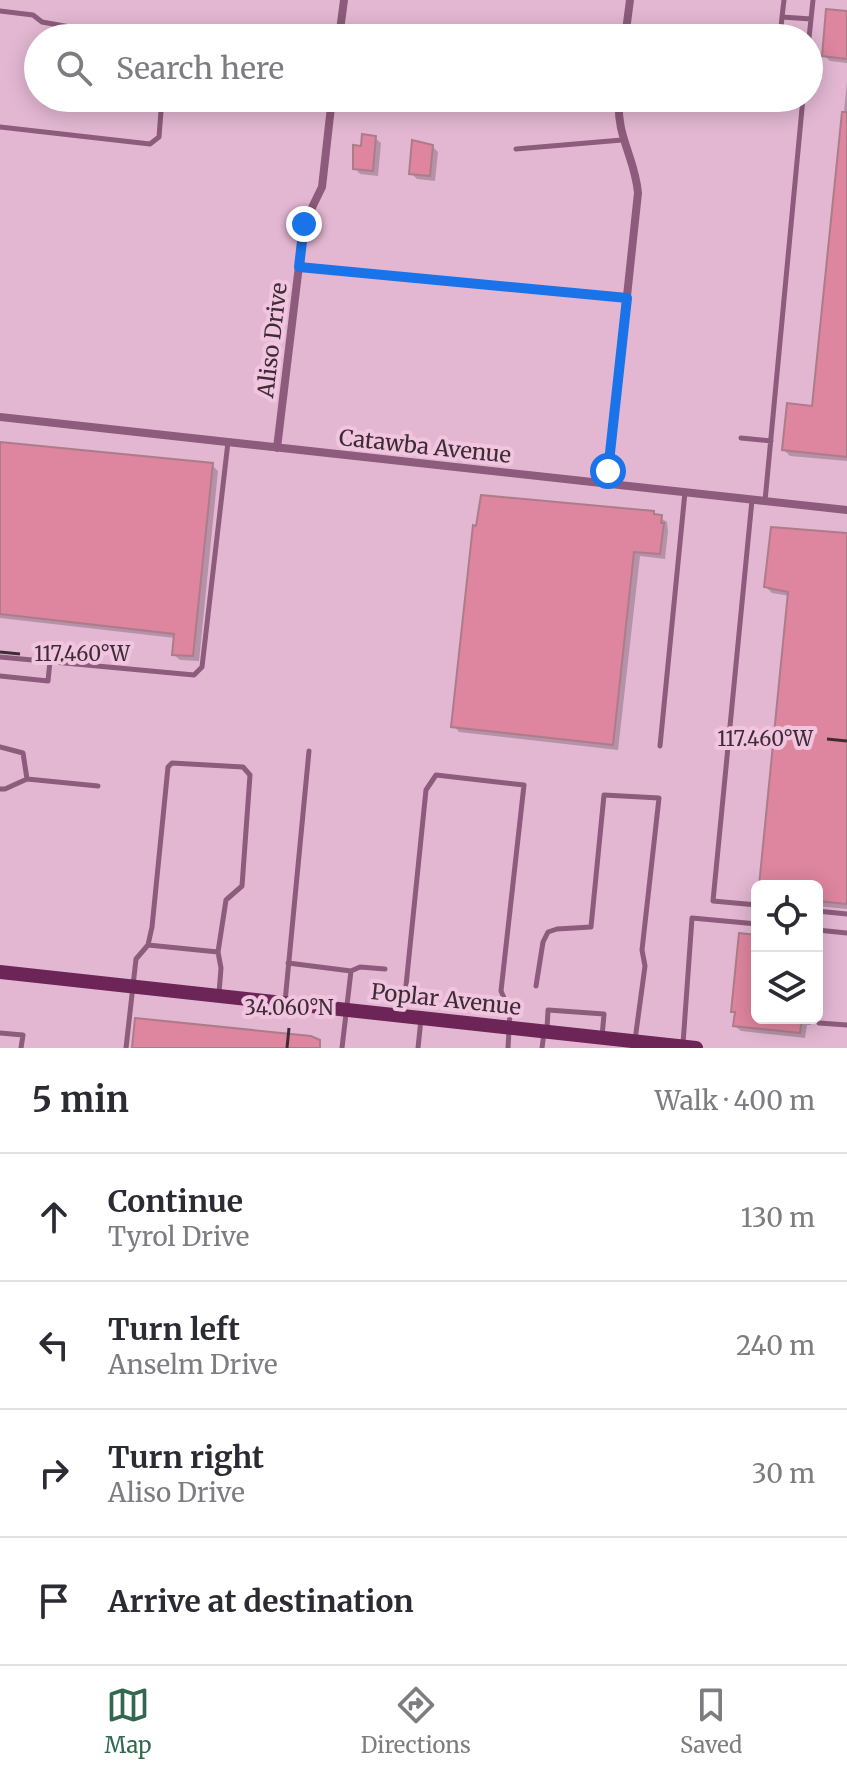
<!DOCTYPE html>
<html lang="en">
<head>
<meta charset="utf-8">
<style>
  :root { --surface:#fff; --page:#f2f2f3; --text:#2b2b33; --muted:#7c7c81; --line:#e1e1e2; --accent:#31684f }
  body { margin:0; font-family:Merriweather,serif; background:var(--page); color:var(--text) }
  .controls { position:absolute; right:24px; bottom:24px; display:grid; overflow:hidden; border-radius:12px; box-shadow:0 4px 20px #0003 }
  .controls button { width:72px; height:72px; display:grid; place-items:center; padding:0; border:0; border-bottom:2px solid var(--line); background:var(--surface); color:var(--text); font:40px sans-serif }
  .stop { position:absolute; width:24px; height:24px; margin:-18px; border:6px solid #1a73e8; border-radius:50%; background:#fff }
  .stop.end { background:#1a73e8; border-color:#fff; box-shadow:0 2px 8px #0008 }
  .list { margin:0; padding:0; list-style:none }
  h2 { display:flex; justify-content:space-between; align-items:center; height:104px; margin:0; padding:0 32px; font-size:34px }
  h2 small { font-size:26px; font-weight:400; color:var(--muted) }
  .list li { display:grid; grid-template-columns:52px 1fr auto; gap:24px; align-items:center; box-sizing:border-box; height:128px; padding:0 32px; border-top:2px solid var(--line) }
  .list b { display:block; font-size:30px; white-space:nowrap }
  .list p { margin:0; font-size:26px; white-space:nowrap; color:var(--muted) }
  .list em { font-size:26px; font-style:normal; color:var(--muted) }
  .icon { flex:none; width:44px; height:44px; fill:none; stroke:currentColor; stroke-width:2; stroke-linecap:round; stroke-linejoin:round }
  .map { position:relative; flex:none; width:847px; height:1048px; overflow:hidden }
  .search { position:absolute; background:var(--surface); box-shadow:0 4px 20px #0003; left:24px; right:24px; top:24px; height:88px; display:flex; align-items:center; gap:20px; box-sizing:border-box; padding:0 28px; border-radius:44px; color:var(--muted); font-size:30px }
  .sheet { height:616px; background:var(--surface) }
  nav { display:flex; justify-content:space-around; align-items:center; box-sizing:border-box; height:112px; border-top:2px solid var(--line); background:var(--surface); font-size:22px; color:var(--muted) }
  nav a { display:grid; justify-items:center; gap:4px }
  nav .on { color:var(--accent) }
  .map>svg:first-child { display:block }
</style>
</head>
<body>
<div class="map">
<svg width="847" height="1048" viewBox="0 0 847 1048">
  <rect width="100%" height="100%" fill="#e3b7d2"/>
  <path fill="#0003" d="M 847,13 L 847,63 L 830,61 L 824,55 Z
    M 847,81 L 847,461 L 790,456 L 784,450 L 814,408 Z
    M 375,138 L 381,143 L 378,176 L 360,174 L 355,168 L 363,148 Z
    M 432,146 L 438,152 L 435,181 L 417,179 L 411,173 Z
    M 0,444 L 212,465 L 218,471 L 199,661 L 180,660 L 174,655 L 175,638 L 0,618 Z
    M 653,513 L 667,522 L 668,531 L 665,559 L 640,556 L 618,750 L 459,732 L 454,726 Z
    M 847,535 L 847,909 L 817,906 L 817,886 L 761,886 L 790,596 L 772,593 L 766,587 Z
    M 757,937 L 757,1018 L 812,1018 L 811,1025 L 807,1025 L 805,1038 L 741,1031 L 735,1026 L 736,1015 L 733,1012 Z"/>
  <path fill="#de859f" stroke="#ac7c89" stroke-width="2" d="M 826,9 L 847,11 L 847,59 L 822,56 Z
    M 842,112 L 847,112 L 847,457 L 782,450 L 787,403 L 812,406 Z
    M 362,134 L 376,136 L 373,171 L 353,169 L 353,145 L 361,146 Z
    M 412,140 L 433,145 L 430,176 L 409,174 Z
    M 0,442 L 213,463 L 193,656 L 172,655 L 174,634 L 0,614 Z
    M 481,495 L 654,511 L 654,514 L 662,515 L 661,523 L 664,523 L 660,554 L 634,552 L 613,745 L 451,727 L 473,525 L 476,526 Z
    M 771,527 L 847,533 L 847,904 L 817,901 L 817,886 L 759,886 L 788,592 L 764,587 Z
    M 739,933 L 757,935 L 757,1018 L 802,1018 L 800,1033 L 733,1026 L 735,1012 L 731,1012 Z
    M 135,1018 L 311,1036 L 320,1040 L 320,1048 L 132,1048 Z"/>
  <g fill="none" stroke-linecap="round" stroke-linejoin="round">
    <path stroke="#8d5b7b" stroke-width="5" d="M 0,11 L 33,15 L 42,22 L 132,38
      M 782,17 L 784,0
      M 780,38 L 782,17 L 811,19
      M 809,38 L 813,0
      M 0,127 L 150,144 L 159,137 L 162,98
      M 516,149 L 622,140
      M 741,438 L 771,441
      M 752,500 L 713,901 L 757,905
      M 765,501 L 803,98
      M 0,657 L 194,675 L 202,667 L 228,442
      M 0,676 L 48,681 L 50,661
      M 660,746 L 685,492
      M 0,747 L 23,753 L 27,779 L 98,786
      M 0,789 L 5,789 L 27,779
      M 817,911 L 847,914
      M 817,930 L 847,933
      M 148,945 L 152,927 L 168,767 L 172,763 L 243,767 L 250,775 L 242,886 L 226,900 L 218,952
      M 288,963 L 351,971 L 342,1048
      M 351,971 L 360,967 L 385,969
      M 536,986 L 543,942 L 548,932 L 557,929 L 591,927 L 604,795 L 659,798 L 642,950 L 645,966 L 635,1040
      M 285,1002 L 309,751
      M 403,1015 L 426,790 L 436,775 L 524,785 L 501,991 L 510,1012 L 508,1048
      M 819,1023 L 847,1025
      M 547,1029 L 548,1010 L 604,1014 L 602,1037
      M 0,1033 L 23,1035 L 21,1048
      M 683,1044 L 692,918 L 757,924
      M 126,1048 L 136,959 L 148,945 L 218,952 L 221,968 L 219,993
      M 418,1048 L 421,1019
      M 542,1048 L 544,1033"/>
    <path stroke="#8d5b7b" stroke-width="8" d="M 339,38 L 344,0
      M 625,38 L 630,0
      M 299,267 L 627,298
      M 0,417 L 847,510
      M 277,448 L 304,224 L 322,187 L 332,98
      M 607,483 L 638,193 C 635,157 616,137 619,98"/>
    <path stroke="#6c2556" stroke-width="14" d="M 0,972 L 696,1048"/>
  </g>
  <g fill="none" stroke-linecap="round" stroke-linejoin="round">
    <path stroke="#1a73e8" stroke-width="10" d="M 304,224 L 299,267 L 627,298 L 608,471"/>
  </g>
  <path fill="none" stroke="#3d2c36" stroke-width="3" d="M 0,652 L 20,654M 827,739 L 847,741M 287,1048 L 289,1028"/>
  <g text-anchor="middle" stroke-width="8" stroke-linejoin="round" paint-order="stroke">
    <g font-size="22" fill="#3d2c36" stroke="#f1c4df">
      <text transform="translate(272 340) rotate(-83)" y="8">Aliso Drive</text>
      <text transform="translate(425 446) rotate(6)" y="8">Catawba Avenue</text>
      <text transform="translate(446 999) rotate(6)" y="8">Poplar Avenue</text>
    </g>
  </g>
  <g font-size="20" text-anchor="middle" fill="#3d2c36" stroke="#f1c4df" stroke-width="8" stroke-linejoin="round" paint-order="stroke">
    <text x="82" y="661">117.460°W</text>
    <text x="765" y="746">117.460°W</text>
    <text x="289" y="1015">34.060°N</text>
  </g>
</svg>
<div class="controls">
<button><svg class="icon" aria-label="locate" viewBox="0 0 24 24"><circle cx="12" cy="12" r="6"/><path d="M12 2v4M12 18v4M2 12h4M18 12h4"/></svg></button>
<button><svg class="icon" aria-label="layers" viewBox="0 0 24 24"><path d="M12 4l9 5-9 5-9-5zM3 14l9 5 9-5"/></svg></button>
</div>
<div class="stop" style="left:608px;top:471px"></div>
<div class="stop end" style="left:304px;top:224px"></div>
<div class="search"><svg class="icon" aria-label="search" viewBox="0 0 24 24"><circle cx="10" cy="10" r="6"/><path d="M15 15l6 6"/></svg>Search here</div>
</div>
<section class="sheet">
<h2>5 min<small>Walk · 400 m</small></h2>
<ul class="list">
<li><svg class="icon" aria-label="ahead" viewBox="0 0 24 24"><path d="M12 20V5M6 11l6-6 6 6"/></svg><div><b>Continue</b><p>Tyrol Drive</p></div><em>130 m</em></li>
<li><svg class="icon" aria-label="left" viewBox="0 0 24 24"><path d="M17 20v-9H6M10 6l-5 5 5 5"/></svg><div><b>Turn left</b><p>Anselm Drive</p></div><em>240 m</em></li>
<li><svg class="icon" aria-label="right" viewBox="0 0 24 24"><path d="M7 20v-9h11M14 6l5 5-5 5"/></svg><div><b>Turn right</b><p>Aliso Drive</p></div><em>30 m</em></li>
<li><svg class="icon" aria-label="arrive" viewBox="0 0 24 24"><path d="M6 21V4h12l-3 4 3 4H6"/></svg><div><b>Arrive at destination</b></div></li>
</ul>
</section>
<nav>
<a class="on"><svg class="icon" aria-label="map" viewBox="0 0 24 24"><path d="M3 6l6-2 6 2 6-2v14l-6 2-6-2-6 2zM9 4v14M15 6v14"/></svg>Map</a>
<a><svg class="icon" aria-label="directions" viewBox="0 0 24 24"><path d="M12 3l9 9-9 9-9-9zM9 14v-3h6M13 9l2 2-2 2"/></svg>Directions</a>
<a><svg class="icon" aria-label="saved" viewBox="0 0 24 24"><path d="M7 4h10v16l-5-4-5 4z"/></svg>Saved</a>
</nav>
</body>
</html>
